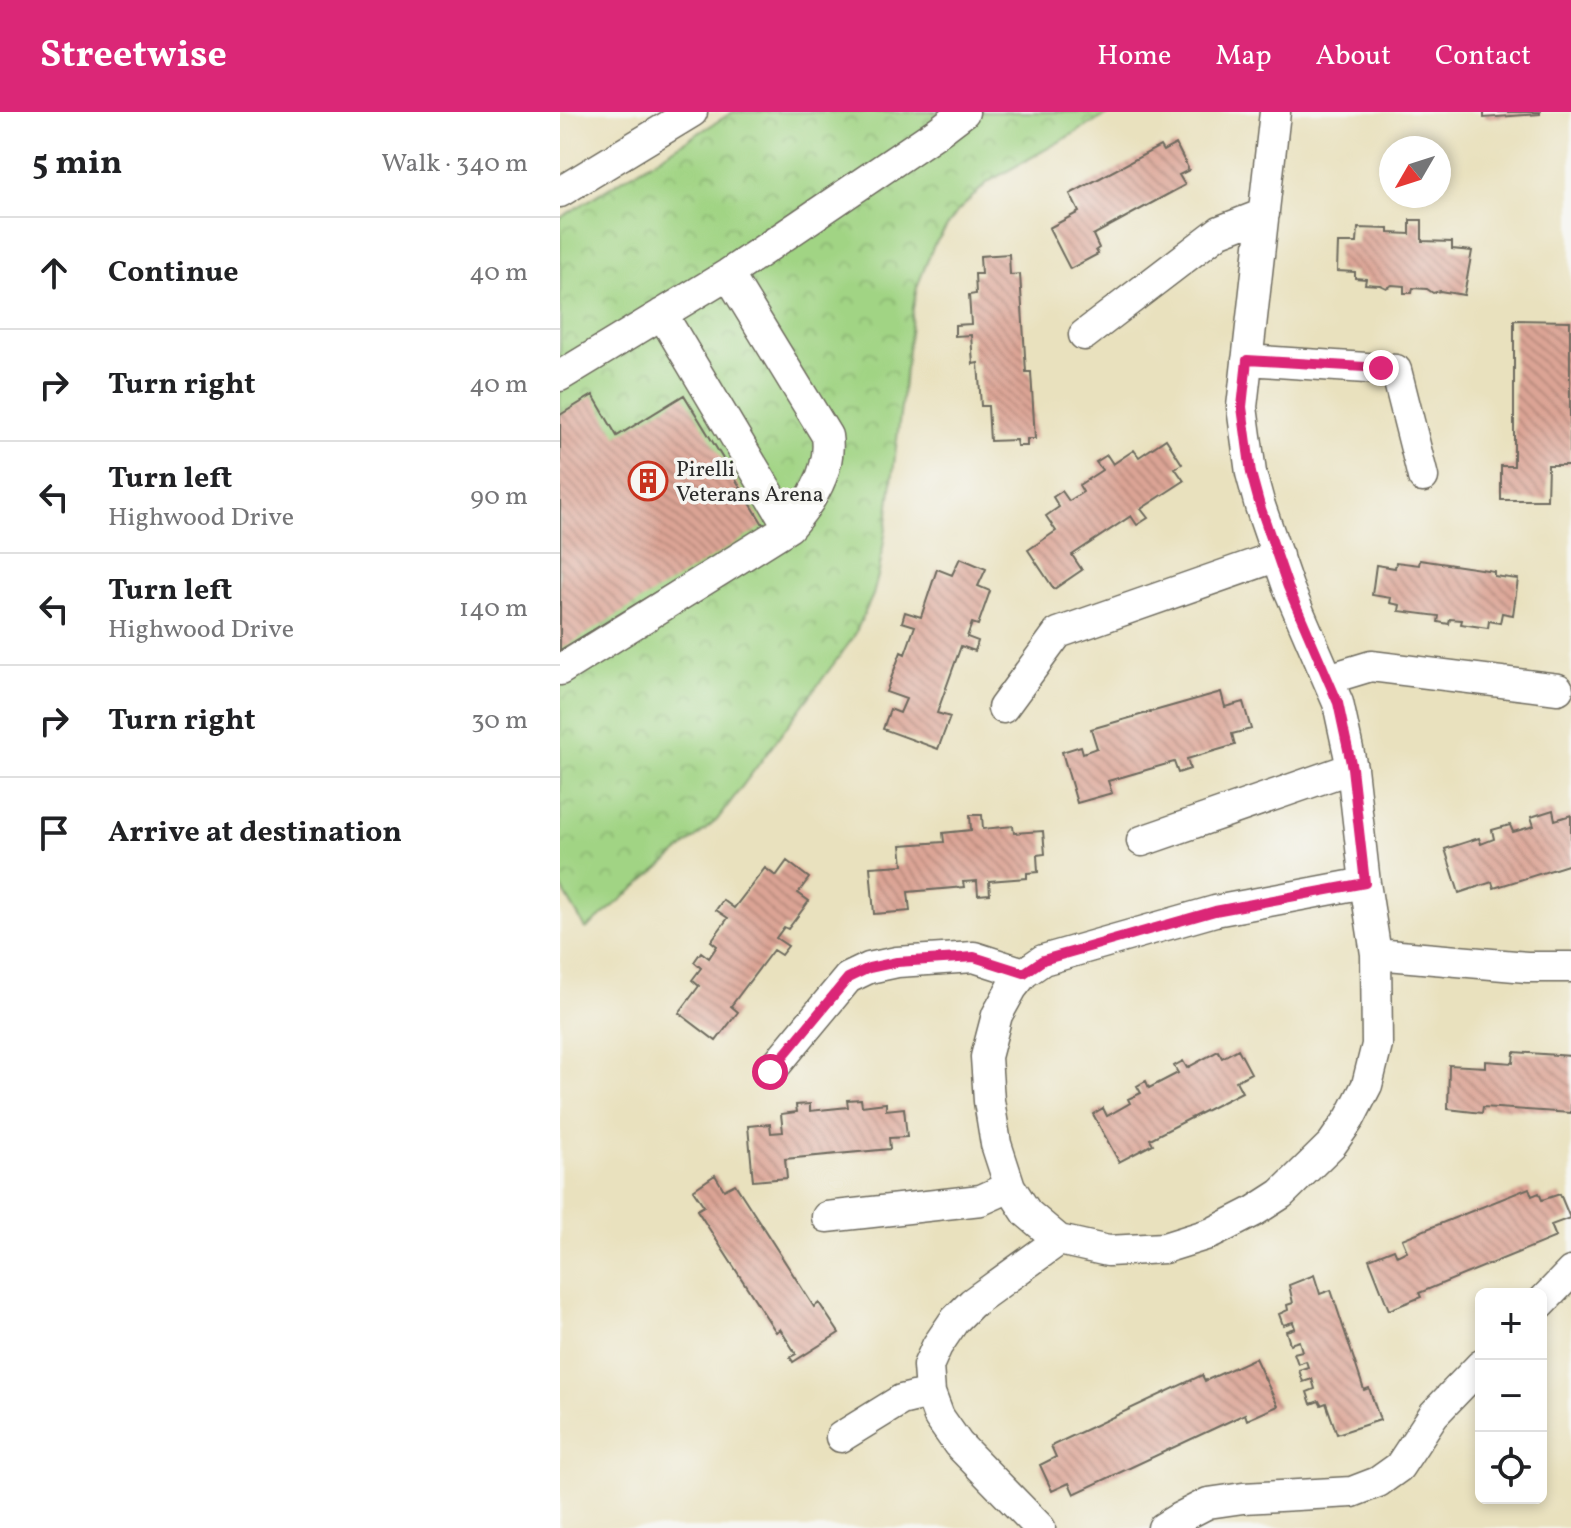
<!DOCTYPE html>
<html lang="en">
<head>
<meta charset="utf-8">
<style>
  :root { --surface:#fff; --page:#f6f6f6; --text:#202124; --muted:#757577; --line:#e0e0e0; --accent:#db2777 }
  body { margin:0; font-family:Vollkorn,serif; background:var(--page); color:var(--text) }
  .controls { position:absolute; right:24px; bottom:24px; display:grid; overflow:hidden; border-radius:12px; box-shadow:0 4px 12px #0003 }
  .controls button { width:72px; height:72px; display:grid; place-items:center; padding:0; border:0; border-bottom:2px solid var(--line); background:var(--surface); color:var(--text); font:40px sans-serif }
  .compass { position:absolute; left:819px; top:24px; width:72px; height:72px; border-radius:50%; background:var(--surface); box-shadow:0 4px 12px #0003; rotate:231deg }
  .stop { position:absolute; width:24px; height:24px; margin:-18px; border:6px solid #db2777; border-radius:50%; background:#fff }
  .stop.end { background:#db2777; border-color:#fff; box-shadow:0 2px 8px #0008 }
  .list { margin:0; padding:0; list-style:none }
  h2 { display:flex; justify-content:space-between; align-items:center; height:104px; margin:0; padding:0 32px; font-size:34px }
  h2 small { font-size:26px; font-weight:400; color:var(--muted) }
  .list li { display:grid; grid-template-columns:52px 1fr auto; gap:24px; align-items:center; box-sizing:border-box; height:112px; padding:0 32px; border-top:2px solid var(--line) }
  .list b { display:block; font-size:30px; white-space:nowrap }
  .list p { margin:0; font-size:26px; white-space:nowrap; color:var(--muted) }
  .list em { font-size:26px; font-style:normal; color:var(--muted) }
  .icon { flex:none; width:44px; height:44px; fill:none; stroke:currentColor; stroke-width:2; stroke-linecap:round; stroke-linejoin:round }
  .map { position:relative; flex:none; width:1011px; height:1416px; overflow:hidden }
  header { display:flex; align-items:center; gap:48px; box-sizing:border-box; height:112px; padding:0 40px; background:var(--accent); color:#fff }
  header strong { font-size:38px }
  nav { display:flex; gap:44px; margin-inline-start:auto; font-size:28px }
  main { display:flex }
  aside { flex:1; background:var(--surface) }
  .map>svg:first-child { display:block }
</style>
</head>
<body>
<header>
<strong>Streetwise</strong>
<nav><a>Home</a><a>Map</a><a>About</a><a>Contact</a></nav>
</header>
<main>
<aside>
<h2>5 min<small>Walk · 340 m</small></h2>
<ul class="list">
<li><svg class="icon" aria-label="ahead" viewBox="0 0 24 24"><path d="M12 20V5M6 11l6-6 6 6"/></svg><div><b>Continue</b></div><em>40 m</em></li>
<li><svg class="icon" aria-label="right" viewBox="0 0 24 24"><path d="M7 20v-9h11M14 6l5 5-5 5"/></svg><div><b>Turn right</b></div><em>40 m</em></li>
<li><svg class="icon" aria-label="left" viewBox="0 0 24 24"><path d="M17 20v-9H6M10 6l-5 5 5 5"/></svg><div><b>Turn left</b><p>Highwood Drive</p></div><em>90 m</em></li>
<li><svg class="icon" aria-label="left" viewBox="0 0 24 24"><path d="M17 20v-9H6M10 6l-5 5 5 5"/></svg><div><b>Turn left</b><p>Highwood Drive</p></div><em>140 m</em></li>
<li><svg class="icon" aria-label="right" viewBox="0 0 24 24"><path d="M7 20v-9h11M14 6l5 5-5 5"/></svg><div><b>Turn right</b></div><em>30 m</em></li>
<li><svg class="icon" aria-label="arrive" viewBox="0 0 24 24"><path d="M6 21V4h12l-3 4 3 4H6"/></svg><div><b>Arrive at destination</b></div></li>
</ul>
</aside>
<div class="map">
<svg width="1011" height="1416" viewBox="0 0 1011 1416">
  <defs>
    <pattern id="park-crowns" width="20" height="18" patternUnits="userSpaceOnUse" patternTransform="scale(2)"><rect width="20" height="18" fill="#a1d484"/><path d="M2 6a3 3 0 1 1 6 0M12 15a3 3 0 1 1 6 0" fill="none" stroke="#8bb672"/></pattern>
    <pattern id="building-back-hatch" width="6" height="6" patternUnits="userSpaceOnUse" patternTransform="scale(2)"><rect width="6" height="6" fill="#dca495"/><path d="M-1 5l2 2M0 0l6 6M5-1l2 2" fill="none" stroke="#b3867a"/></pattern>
  </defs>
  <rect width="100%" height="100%" fill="#f6f6f2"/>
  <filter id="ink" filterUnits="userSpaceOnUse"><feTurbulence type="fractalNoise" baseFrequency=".0125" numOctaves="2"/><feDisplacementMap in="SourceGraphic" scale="16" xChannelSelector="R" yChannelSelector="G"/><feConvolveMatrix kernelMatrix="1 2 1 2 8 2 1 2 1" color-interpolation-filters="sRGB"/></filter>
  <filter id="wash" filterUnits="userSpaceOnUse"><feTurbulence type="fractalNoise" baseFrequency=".006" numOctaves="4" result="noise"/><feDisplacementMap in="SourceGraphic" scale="32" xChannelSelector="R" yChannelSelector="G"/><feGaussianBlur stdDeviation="1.8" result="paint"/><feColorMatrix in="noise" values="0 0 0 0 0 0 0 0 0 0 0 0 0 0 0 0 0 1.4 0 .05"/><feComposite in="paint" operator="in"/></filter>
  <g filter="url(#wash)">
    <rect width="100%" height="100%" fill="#e9e1be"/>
    <path fill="url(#park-crowns)" stroke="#668058" stroke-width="2" d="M 173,0 L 552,0 L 428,70 L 397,100 L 373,135 L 357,175 L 353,196 L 327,410 L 319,460 L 313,483 L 293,526 L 157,708 L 26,817 L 0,773 L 0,106 Z"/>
    <g id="blocks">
      <path fill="url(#building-back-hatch)" d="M 924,0 L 980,0 L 980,2 L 924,6 Z
        M 616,32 L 629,58 L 619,63 L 625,73 L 533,123 L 539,136 L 536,138 L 538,142 L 510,157 L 489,116 L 519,100 L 510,82 L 600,34 L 603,39 Z
        M 850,108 L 862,108 L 862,129 L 892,130 L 892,137 L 912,139 L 904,183 L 880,179 L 873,181 L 867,177 L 853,176 L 852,181 L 844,181 L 844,174 L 832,173 L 826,176 L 820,173 L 805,172 L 806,167 L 795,166 L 795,160 L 777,159 L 778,131 L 797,131 L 798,116 L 829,117 L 829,121 L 850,122 Z
        M 449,142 L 450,163 L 460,162 L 466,260 L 471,260 L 475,327 L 467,327 L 467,334 L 457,334 L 456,328 L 430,329 L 428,294 L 421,294 L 418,251 L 413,252 L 411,223 L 395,224 L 395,213 L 411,212 L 409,183 L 416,182 L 415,162 L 421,162 L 420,144 Z
        M 954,208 L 1010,209 L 1010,353 L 988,353 L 987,388 L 941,388 L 941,354 L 954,354 Z
        M 33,283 L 57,324 L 124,283 L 204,414 L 0,538 L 0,303 Z
        M 606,327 L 622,352 L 615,356 L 624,369 L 581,397 L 588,406 L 577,413 L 571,404 L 512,443 L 522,458 L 494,477 L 468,438 L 496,419 L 486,404 L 499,395 L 493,385 L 502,379 L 509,389 L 523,380 L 519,373 L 542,358 L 536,350 L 547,343 L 553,352 L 574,338 L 579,345 Z
        M 400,446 L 426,457 L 418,474 L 430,479 L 418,513 L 412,511 L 407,525 L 418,529 L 415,539 L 401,534 L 377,601 L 390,605 L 378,637 L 323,617 L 330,597 L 340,601 L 346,587 L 326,580 L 341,540 L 345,542 L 355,514 L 342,510 L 345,500 L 361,505 L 377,457 L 392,463 Z
        M 860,448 L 934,459 L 934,464 L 958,467 L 953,503 L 942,501 L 940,511 L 929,509 L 928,516 L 901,512 L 902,508 L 890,507 L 889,512 L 878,510 L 879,504 L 839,499 L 840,493 L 830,491 L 831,486 L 812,483 L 816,453 L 835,456 L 836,450 L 859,453 Z
        M 661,580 L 665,595 L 683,590 L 691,617 L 672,622 L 675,633 L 627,647 L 630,657 L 618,661 L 614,650 L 548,669 L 552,681 L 517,691 L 502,640 L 521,634 L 523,641 L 537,636 L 531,617 Z
        M 993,698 L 995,708 L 1011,703 L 1011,752 L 934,776 L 932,770 L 899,781 L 885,737 L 919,726 L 921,732 L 934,727 L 932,718 L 950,713 L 953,720 L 974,714 L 971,705 Z
        M 410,703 L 422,703 L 423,717 L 453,714 L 454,721 L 483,719 L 485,742 L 477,743 L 478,760 L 467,761 L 467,766 L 429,769 L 430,782 L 418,783 L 417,769 L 403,770 L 404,775 L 348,780 L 350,799 L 314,802 L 310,755 L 343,753 L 341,733 L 384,730 L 383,721 L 411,718 Z
        M 227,749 L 249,766 L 238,781 L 249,789 L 228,817 L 224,815 L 216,826 L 228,834 L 221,843 L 213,838 L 171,894 L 178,900 L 156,929 L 119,901 L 139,874 L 132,868 L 141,856 L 134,850 L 141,840 L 149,846 L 157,834 L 151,829 L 168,806 L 156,798 L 163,788 L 174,796 L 205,756 L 216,764 Z
        M 678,937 L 691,961 L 676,969 L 682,980 L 590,1027 L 593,1032 L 559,1050 L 533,1002 L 543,996 L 547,1004 L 570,991 L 568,987 L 581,981 L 577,974 L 586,969 L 589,976 L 618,961 L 614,954 L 623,949 L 627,956 L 658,939 L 662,946 Z
        M 954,940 L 1011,944 L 1011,1001 L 923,995 L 922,1001 L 888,997 L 889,953 L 925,955 L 925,949 L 953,951 Z
        M 301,987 L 302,994 L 326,991 L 326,998 L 344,996 L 347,1025 L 329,1026 L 330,1037 L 225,1047 L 227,1066 L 193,1069 L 188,1014 L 210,1012 L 211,1021 L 223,1020 L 221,1002 L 237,1000 L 236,993 L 250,992 L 250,999 L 288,995 L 287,988 Z
        M 155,1063 L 164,1078 L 175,1072 L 254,1195 L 259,1191 L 279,1221 L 233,1250 L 230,1245 L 236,1242 L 220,1217 L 216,1220 L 137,1098 L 144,1094 L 133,1078 Z
        M 969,1076 L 972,1084 L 979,1081 L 982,1088 L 1000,1082 L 1010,1106 L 991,1113 L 996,1125 L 859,1181 L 861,1185 L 829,1198 L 809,1147 L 834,1137 L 837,1144 L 847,1139 L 842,1127 Z
        M 754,1163 L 760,1182 L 771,1178 L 804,1278 L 809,1276 L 820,1308 L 777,1322 L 766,1291 L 761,1293 L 759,1289 L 751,1292 L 747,1280 L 755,1277 L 752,1267 L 743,1270 L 739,1258 L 748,1255 L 746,1249 L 738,1252 L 734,1241 L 742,1239 L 739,1229 L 730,1232 L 726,1219 L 735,1216 L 733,1210 L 723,1213 L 719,1202 L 728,1198 L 727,1193 L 733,1191 L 729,1173 Z
        M 695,1246 L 718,1294 L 687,1308 L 685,1302 L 514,1382 L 509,1371 L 492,1379 L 480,1353 L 496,1345 L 491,1334 L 642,1263 L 645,1269 Z"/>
    </g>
  </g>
  <g filter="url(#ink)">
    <use href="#blocks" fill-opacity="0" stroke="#6e6b5e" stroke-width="2"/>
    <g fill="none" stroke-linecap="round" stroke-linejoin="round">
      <defs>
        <path id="minor" d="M 715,0 L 682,295 L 691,361 L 700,394 L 728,475 L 778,591 L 792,656 L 805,771 L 816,842 L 817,933 L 807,973 L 790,1006 L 772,1032 L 721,1082 L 693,1100 L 652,1121 L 604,1136 L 548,1139 L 499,1128 L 467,1101 L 450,1075 L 436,1032 L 429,989 L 426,945 L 437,903 L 452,876 L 464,861 L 483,848 L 655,799 L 805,771
          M 0,80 L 132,0
          M 102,202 L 229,415
          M 524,223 L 660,119 L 704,102
          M 687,248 L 836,258 L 863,365
          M 0,264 L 168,162 L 379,19 L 404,0
          M 0,558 L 229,415 C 250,391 272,358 267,324 L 168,162
          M 768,567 L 811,554 L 998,577
          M 443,596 L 498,521 L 718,444
          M 582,729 L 792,656
          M 816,842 L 967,855 L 1011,855
          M 210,960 L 288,866 L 309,856 L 337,850 L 414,845 L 464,861
          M 267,1105 L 421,1088 L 450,1075
          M 981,1191 L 1011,1160
          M 281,1325 L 341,1288 L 370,1281
          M 480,1416 L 398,1332 L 379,1305 L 370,1281 L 368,1254 L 377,1234 L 394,1209 L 412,1191 L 499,1128
          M 603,1416 L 619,1406 L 648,1391 L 683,1386 L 792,1380 L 818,1370 L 839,1355 L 874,1302 L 921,1253"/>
      </defs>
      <use href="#minor" stroke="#6e6b5e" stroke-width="33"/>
      <use href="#minor" stroke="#fff" stroke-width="30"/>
    </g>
  </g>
  <g fill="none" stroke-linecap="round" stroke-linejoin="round" filter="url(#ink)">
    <path stroke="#db2777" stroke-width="10" d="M 210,960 L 288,866 L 309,856 L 337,850 L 414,845 L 464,861 L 483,848 L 655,799 L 805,771 L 792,656 L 778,591 L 728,475 L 700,394 L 691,361 L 682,295 L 687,248 L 821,256"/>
  </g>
  <defs>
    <symbol id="building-ring" viewBox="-11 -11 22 22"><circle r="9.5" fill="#f6f6f2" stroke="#c8321e" stroke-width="1.5"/><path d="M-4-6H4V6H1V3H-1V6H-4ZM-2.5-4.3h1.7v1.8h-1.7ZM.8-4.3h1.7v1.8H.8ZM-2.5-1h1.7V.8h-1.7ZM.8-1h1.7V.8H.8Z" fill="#c8321e"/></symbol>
  </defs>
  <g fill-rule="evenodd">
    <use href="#building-ring" x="66" y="347" width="44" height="44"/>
  </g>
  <g text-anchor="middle" stroke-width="7" stroke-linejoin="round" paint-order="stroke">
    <g font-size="22" fill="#2b2b2b" stroke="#f6f6f2" text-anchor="start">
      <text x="116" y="364">Pirelli<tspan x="116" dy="25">Veterans Arena</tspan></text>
    </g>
  </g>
</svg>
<div class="controls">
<button>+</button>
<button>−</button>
<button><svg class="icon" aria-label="locate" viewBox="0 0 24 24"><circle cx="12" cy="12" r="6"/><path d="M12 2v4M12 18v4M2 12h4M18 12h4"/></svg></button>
</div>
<svg class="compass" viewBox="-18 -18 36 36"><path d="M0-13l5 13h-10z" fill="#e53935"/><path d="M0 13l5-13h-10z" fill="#757577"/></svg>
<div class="stop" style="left:210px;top:960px"></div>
<div class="stop end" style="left:821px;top:256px"></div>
</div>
</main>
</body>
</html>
